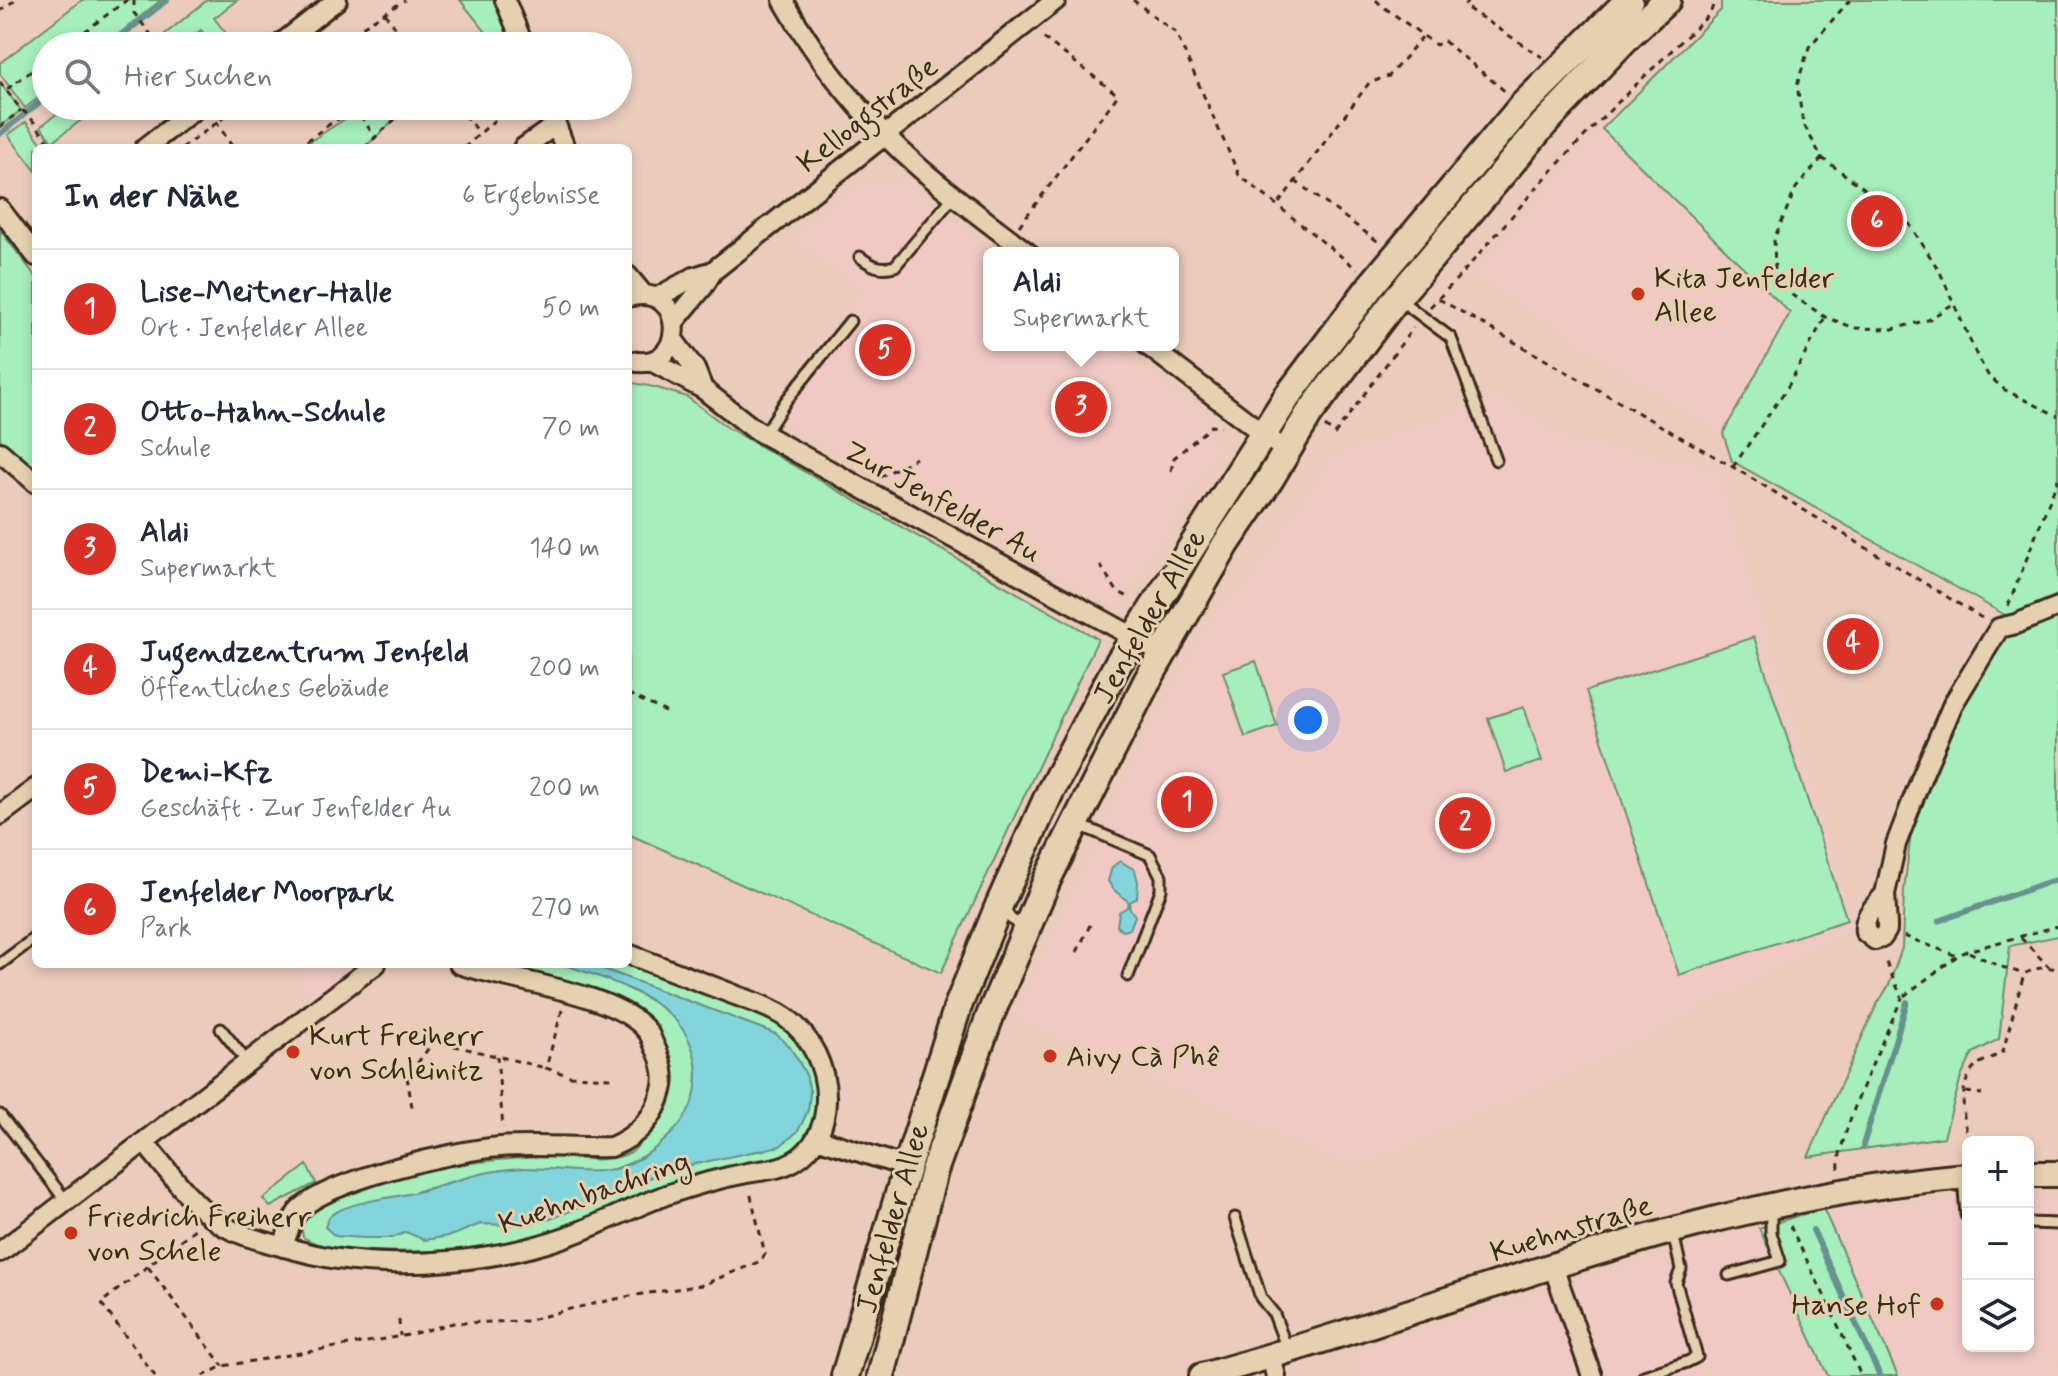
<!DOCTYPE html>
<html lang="de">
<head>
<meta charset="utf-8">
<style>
  :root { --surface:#fff; --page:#f2f2f3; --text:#1f2937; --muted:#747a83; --line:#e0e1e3; --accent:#d93025 }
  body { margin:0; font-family:Mynerve,sans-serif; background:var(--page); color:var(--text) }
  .controls { position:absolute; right:24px; bottom:24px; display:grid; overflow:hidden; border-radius:12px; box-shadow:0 4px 12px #0003 }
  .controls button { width:72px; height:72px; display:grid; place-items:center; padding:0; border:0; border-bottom:2px solid var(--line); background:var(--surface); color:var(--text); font:40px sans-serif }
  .you { position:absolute; left:1308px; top:720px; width:28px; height:28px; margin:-20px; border:6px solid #fff; border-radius:50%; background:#1a73e8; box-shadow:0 0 0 12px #1a73e833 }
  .badge { display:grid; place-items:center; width:52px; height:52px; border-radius:50%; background:var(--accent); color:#fff; font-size:26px; font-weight:700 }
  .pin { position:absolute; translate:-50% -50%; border:4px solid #fff; box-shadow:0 2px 8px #0006 }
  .popup { position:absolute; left:983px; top:247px; width:196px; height:104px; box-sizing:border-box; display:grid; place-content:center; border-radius:12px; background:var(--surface); filter:drop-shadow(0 2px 6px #0005); font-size:26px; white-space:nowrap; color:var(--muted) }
  .popup b { font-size:30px; color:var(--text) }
  .popup::after { content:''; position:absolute; left:50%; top:100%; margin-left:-16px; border:16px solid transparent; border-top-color:var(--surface) }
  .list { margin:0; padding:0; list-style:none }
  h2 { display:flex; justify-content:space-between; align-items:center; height:104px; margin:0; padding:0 32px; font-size:34px }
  h2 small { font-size:26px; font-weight:400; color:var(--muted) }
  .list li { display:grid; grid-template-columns:52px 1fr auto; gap:24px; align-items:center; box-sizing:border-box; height:120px; padding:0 32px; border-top:2px solid var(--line) }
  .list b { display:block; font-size:30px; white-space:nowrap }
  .list p { margin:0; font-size:26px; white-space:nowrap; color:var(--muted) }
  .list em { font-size:26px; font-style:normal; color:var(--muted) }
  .icon { flex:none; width:44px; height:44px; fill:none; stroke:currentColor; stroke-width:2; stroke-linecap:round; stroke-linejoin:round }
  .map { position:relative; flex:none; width:2058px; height:1376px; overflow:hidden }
  .search { position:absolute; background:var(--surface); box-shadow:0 4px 12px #0003; left:32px; top:32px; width:600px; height:88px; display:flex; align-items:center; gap:20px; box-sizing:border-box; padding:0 28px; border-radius:44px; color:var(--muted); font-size:30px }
  .panel { position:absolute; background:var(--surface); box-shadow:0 4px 12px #0003; left:32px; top:144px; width:600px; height:824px; border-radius:12px }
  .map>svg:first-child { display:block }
</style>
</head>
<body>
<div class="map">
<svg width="2058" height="1376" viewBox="0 0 2058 1376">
  <rect width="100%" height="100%" fill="#ebccbc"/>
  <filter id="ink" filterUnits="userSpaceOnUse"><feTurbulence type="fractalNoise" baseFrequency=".0125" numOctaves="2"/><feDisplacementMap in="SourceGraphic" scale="16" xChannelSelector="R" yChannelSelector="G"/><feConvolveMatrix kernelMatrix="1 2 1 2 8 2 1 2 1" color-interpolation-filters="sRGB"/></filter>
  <g filter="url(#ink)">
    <path fill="#f0c9c5" d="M 1602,129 L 1790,313 L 1723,433 L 1476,274 Z
      M 902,185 L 990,253 L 989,345 L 1110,345 L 1207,420 L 1215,453 L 1117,606 L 772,414 L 866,292 L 798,238 L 854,189 Z
      M 1498,398 L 1565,441 L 1715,469 L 1853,924 L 1635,1042 L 1498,1104 L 1355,1165 L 1016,1017 L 1154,723 L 1224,601 L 1242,597 L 1333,458 Z
      M 290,964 L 363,964 L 318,1000 Z
      M 2058,1199 L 2058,1376 L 1898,1376 L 1823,1209 L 1968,1203 L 1968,1346 L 2028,1346 L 2028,1200 Z
      M 1759,1228 L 1828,1376 L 1362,1376 L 1356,1352 Z"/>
    <path fill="#a6eebb" stroke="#708c6c" stroke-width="2" d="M 82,0 L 161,0 L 104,46 L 46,46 L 46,92 L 25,108 L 0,74 L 0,63 Z
      M 207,0 L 237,0 L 214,18 L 236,46 L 214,46 L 201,30 L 180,46 L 173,46 L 164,35 Z
      M 460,0 L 495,0 L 513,46 L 497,46 Z
      M 1721,0 L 2058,0 L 2058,595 L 2007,616 L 1732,461 L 1723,433 L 1790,313 L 1602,129 L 1721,10 Z
      M 0,83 L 21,110 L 0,127 Z
      M 67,106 L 100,106 L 52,142 L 41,126 Z
      M 365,106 L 410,106 L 364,148 L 300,148 Z
      M 26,122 L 45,148 L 36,148 L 36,171 L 8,135 Z
      M 0,230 L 36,277 L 36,470 L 0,439 Z
      M 628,382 L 654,387 L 687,397 L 728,428 L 1098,639 L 941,973 L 628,834 Z
      M 2058,616 L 2058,936 L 2010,946 L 1999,1039 L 1973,1053 L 1961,1077 L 1944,1137 L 1808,1157 L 1876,1006 L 1889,985 L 1902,948 L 1904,891 L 1911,833 L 1961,711 L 2006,637 Z
      M 1754,637 L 1847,920 L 1679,975 L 1586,691 Z
      M 1256,661 L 1277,726 L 1245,737 L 1223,672 Z
      M 1524,707 L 1542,761 L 1506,772 L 1488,718 Z
      M 492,964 C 514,964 537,962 559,964 C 576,966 618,983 633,991 C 669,1009 695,1029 697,1072 C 697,1084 696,1097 691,1108 C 676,1141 629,1171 593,1172 C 567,1172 541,1167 514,1169 C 489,1170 462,1179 437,1186 C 430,1188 420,1189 414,1193 C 401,1199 376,1227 364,1238 L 392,1238 L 406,1232 L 425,1240 L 453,1235 L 480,1224 L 523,1225 L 550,1219 L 631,1187 L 662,1171 L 738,1154 L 764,1150 L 802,1123 L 808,1110 L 810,1092 L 806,1075 L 799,1062 L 789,1046 L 776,1034 L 590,964 L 627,964 L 751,1009 L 785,1028 L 801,1043 L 811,1063 L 820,1097 L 815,1128 L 798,1149 L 785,1157 C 742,1168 698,1178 655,1191 C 630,1199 607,1212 582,1221 C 517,1246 448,1254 379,1251 C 351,1250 328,1252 303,1237 L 301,1226 C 314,1207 330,1203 351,1194 C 414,1168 480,1159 547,1157 C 571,1157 610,1165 631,1152 C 636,1149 640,1143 644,1139 C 663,1121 679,1098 673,1070 C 656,982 560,985 492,964 Z
      M 307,1165 L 316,1183 L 270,1207 L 263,1199 Z
      M 1823,1208 L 1898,1376 L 1828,1376 L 1759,1228 Z"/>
    <path fill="#83d5db" stroke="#66918f" stroke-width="2" d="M 1120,861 L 1135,870 L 1138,882 L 1137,898 L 1130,902 L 1129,907 L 1135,916 L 1130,929 L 1123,931 L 1117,926 L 1119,912 L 1127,907 L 1129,902 L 1114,890 L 1108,881 L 1112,867 Z
      M 562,964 L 590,964 L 776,1034 L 789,1046 L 799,1062 L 806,1075 L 810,1092 L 808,1110 L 802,1123 L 797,1132 L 780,1146 L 662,1171 L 631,1187 L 550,1219 L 523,1225 L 480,1224 L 453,1235 L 425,1240 L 406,1232 L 392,1238 L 364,1238 L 335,1236 L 325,1227 C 327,1221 328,1216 334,1213 C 360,1199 389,1199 417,1192 C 448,1184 479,1172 511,1169 C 546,1165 581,1176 615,1169 C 637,1163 655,1150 671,1134 C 688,1117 697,1099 697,1075 C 696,1003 617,983 562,964 Z"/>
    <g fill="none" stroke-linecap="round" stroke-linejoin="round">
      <path stroke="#66918f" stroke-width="6" d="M 109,46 L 167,0
        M 0,134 L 46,97
        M 1939,921 L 2048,882 L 2058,880
        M 1863,1145 L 1907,1002
        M 1813,1230 L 1880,1376"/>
      <defs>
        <path id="service" d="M 860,257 C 872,266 880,270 895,266 L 954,196
          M 1400,300 L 1451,338 L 1496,460
          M 764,435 L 785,402 L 850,321
          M 1077,824 L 1150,855 L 1161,876 L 1161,890 L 1128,976
          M 1002,906 L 1011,919 L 1026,928
          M 0,964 L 36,937
          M 221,1029 L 248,1063
          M 0,1115 L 66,1201
          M 1963,1177 L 1966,1215 L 1968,1217
          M 1235,1218 L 1261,1298 L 1274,1314 L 1287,1349
          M 2028,1223 L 2058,1224
          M 1729,1275 L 1780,1261 L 1771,1233 L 1771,1209
          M 1644,1376 L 1687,1362 L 1697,1357 L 1676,1283 L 1681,1269 L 1673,1233"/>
        <path id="minor" d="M 505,0 L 524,46
          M 783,0 C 819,64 867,122 922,170 C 956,199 993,226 1028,253
          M 278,46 L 337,0
          M 549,106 L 565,148
          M 145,148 L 199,106
          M 523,148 L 547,131 L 558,129
          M 0,209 L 36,256
          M 628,276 L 643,294
          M 628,297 C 690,280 688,378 628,360
          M 656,298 L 694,277 L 713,271
          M 674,322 L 703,287 L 713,271 L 1056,0
          M 673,339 L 695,369 L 703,389
          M 1147,345 L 1287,452
          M 651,361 L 703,389 L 754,429 L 1163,653
          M 0,452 L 36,483
          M 0,815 L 36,788
          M 1885,894 C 1875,906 1863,916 1865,932 L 1875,940 L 1882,938 L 1887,930 L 1887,925 L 1885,894 L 1896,844 L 1922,776 L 1953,704 L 1999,628 L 2016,624 L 2058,607
          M 816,1138 L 907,1167
          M 144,1142 C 167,1169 189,1201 218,1222 C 233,1233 255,1239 273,1244 C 295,1250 316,1256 338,1259 C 409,1269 498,1261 565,1237 C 599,1225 631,1208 666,1195 C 692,1186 720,1178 747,1173 C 763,1170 779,1170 794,1161 C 815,1149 826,1124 826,1100 C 827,1069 811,1035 785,1017 C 769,1006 747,1000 730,993 C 696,980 662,967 628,954
          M 283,1247 C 287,1235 290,1223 297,1213 C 321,1181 458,1150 500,1147 C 537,1144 574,1148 611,1147 C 638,1136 655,1118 662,1090 C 666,1077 662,1061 656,1049 C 653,1044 651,1036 648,1032 C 618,992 507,981 459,964
          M 0,1252 L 376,964
          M 1553,1266 L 1592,1376
          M 1271,1357 L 1276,1376"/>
        <path id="tertiary" d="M 2028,1174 L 2058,1174
          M 1202,1376 C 1456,1306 1702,1196 1968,1176"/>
        <path id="secondary" d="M 845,1376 L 907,1167 L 958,1006 L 1000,903 L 1050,792 L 1117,665 L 1287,397 L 1373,283 L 1522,106 L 1629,0
          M 881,1376 L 934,1171 L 990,1016 L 1047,880 L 1147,681 L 1226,544 L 1270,479 L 1309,414 L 1397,298 L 1544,124 L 1630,34 L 1667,0"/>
      </defs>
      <use href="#service" stroke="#3b2a1e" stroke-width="15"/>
      <use href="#minor" stroke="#3b2a1e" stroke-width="24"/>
      <use href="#tertiary" stroke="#3b2a1e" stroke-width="30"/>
      <use href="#secondary" stroke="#3b2a1e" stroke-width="32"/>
      <path stroke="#3b2a1e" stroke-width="3" stroke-dasharray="6 6" stroke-linecap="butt" d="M 134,0 L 134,13 L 160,46
        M 1133,0 L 1176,33 L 1239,175 L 1357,269
        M 1376,0 L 1381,5 L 1436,45 L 1444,41 L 1506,92
        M 1468,0 L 1464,6 L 1542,57
        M 1850,0 L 1809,47 L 1797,85 L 1803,123 L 1822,158 L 1876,197 L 1910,225 L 1940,272 L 1976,354 L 1988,375 L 2005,390 L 2058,416
        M 0,11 L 15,0
        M 385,13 L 408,46
        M 65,46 L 127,0
        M 332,46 L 405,0
        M 0,82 L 19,107 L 30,117 L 54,148
        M 7,89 L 46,60
        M 354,106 L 375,137
        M 456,106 L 480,133
        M 216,121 L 233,148
        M 0,127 L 21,110
        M 182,148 L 240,106
        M 297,148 L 334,121 L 365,106
        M 364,148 L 409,106
        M 464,148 L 510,106
        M 1822,158 L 1796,188 L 1774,239 L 1775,270 L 1792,295 L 1825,317 L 1855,328 L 1893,329 L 1928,320 L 1953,304
        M 1295,181 L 1380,243
        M 1279,203 L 1369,83 L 1389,76 L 1423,36
        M 1019,226 L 1118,95 L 1041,36
        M 1439,299 L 1733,467 L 1982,618
        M 1430,307 C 1472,265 1509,218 1549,174 C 1600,118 1655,66 1710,14 L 1715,0
        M 1325,426 L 1335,434 L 1413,328
        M 1733,467 L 1787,388 L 1825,317
        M 1171,471 L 1174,458 L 1211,426 L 1221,427
        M 880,477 L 916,458
        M 1100,565 L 1117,591 L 1130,598
        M 2008,606 L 2058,479
        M 628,694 L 670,714
        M 1904,936 L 1957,956
        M 2021,938 L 2049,967
        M 1077,952 L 1091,923
        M 1969,952 L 1999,966 L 2024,974
        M 1904,996 L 1957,956 L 1967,951 L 2058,926
        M 562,1010 L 546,1068 L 570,1076 L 612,1078
        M 497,1056 L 503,1128
        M 1966,1092 L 1982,1094
        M 412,1107 L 407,1077 L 434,1041 L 546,1068
        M 1969,1142 C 1963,1119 1956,1079 1980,1063 C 1988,1059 1996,1057 2003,1051 L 2024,974 C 2035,968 2045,966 2058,969
        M 1839,1169 C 1835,1140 1888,1030 1902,998 L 1884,958
        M 1790,1226 L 1825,1297 L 1861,1376
        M 148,1267 L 223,1366
        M 399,1320 L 400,1336
        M 155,1376 L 101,1303 L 196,1228
        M 203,1376 L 223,1366 L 408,1335 L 453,1323 L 527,1321 L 570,1309 L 630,1296 L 702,1285 L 761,1261 L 765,1254 L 750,1192"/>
      <use href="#service" stroke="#e5d0af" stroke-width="9"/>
      <use href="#minor" stroke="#e5d0af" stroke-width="18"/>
      <use href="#tertiary" stroke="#e5d0af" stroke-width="24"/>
      <use href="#secondary" stroke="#e5d0af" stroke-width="26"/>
    </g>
  </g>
  <g fill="#c8321e" stroke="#e5d0af" stroke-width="3">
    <circle cx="1638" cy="294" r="8"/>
    <circle cx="293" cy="1052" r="8"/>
    <circle cx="1050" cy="1056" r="8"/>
    <circle cx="71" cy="1233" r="8"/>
    <circle cx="1937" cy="1304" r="8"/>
  </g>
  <g text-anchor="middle" stroke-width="6" stroke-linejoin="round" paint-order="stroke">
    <g font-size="30" fill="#3b2a1e" stroke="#e5d0af">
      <text transform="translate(867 114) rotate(-38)" y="10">Kelloggstraße</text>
      <text transform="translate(943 501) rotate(29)" y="10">Zur Jenfelder Au</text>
      <text transform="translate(1149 616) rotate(-60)" y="10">Jenfelder Allee</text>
      <text transform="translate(594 1192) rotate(-19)" y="10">Kuehnbachring</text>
      <text transform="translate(892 1218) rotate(-74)" y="10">Jenfelder Allee</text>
      <text transform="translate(1571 1228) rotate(-17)" y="10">Kuehnstraße</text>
    </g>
    <g font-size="30" fill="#3b2a1e" stroke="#e5d0af" text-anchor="start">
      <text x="1654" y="287">Kita Jenfelder<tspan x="1654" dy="34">Allee</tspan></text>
      <text x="309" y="1045">Kurt Freiherr<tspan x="309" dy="34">von Schleinitz</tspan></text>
      <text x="1066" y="1066">Aivy Cà Phê</text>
      <text x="87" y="1226">Friedrich Freiherr<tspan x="87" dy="34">von Schele</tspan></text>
      <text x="1921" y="1314" text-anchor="end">Hanse Hof</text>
    </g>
  </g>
</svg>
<div class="controls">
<button>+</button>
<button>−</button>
<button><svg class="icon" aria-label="layers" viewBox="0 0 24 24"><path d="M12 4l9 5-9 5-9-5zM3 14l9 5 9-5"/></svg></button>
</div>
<div class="you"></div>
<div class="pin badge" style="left:1187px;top:802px">1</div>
<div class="pin badge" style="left:1465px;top:823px">2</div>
<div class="pin badge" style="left:1081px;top:407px">3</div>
<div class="popup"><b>Aldi</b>Supermarkt</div>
<div class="pin badge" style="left:1853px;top:644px">4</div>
<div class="pin badge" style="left:885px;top:350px">5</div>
<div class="pin badge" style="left:1877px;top:221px">6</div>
<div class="search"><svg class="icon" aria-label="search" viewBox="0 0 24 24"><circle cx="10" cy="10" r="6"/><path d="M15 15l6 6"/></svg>Hier suchen</div>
<section class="panel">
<h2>In der Nähe<small>6 Ergebnisse</small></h2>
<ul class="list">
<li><span class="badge">1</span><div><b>Lise-Meitner-Halle</b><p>Ort · Jenfelder Allee</p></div><em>50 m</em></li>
<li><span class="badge">2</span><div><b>Otto-Hahn-Schule</b><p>Schule</p></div><em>70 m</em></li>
<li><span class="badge">3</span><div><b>Aldi</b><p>Supermarkt</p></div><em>140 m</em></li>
<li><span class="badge">4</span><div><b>Jugendzentrum Jenfeld</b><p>Öffentliches Gebäude</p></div><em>200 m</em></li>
<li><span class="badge">5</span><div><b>Demi-Kfz</b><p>Geschäft · Zur Jenfelder Au</p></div><em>200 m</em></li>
<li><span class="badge">6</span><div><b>Jenfelder Moorpark</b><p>Park</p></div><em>270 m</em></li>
</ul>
</section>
</div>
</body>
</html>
